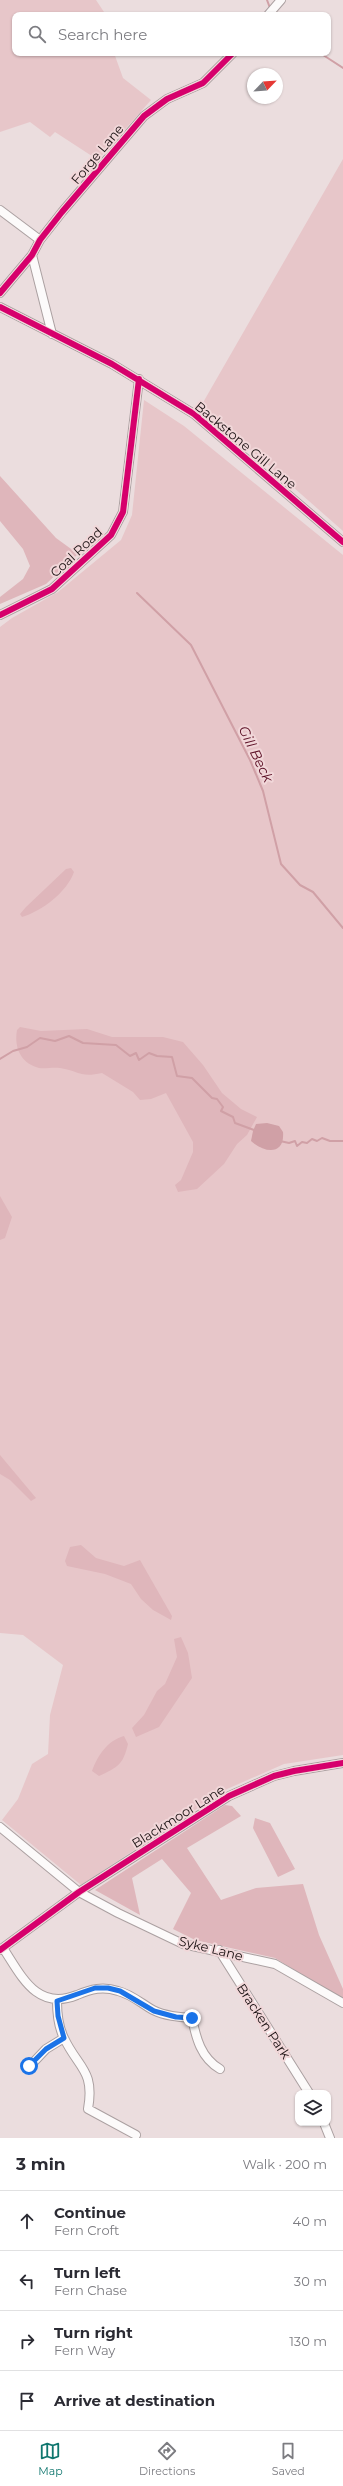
<!DOCTYPE html>
<html lang="en">
<head>
<meta charset="utf-8">
<style>
  :root { --surface:#fff; --page:#f7f7f7; --text:#2b2b33; --muted:#7c7c81; --line:#e1e1e2; --accent:#0f766e }
  body { margin:0; font-family:Montserrat,sans-serif; background:var(--page); color:var(--text) }
  .controls { position:absolute; right:12px; bottom:12px; display:grid; overflow:hidden; border-radius:8px; box-shadow:0 1px 3px #0004 }
  .controls button { width:36px; height:36px; display:grid; place-items:center; padding:0; border:0; border-bottom:1px solid var(--line); background:var(--surface); color:var(--text); font:20px sans-serif }
  .compass { position:absolute; left:247px; top:68px; width:36px; height:36px; border-radius:50%; background:var(--surface); box-shadow:0 1px 3px #0004; rotate:65deg }
  .stop { position:absolute; width:12px; height:12px; margin:-9px; border:3px solid #1a73e8; border-radius:50%; background:#fff }
  .stop.end { background:#1a73e8; border-color:#fff; box-shadow:0 1px 4px #0008 }
  .list { margin:0; padding:0; list-style:none }
  h2 { display:flex; justify-content:space-between; align-items:center; height:52px; margin:0; padding:0 16px; font-size:17px }
  h2 small { font-size:13px; font-weight:400; color:var(--muted) }
  .list li { display:grid; grid-template-columns:26px 1fr auto; gap:12px; align-items:center; box-sizing:border-box; height:60px; padding:0 16px; border-top:1px solid var(--line) }
  .list b { display:block; font-size:15px; white-space:nowrap }
  .list p { margin:0; font-size:13px; white-space:nowrap; color:var(--muted) }
  .list em { font-size:13px; font-style:normal; color:var(--muted) }
  .icon { flex:none; width:22px; height:22px; fill:none; stroke:currentColor; stroke-width:2; stroke-linecap:round; stroke-linejoin:round }
  .map { position:relative; flex:none; width:343px; height:2138px; overflow:hidden }
  .search { position:absolute; background:var(--surface); box-shadow:0 1px 3px #0004; left:12px; right:12px; top:12px; height:44px; display:flex; align-items:center; gap:10px; box-sizing:border-box; padding:0 14px; border-radius:8px; color:var(--muted); font-size:15px }
  .sheet { height:292px; background:var(--surface) }
  nav { display:flex; justify-content:space-around; align-items:center; box-sizing:border-box; height:56px; border-top:1px solid var(--line); background:var(--surface); font-size:11px; color:var(--muted) }
  nav a { display:grid; justify-items:center; gap:2px }
  nav .on { color:var(--accent) }
  .map>svg:first-child { display:block }
</style>
</head>
<body>
<div class="map">
<svg width="343" height="2138" viewBox="0 0 343 2138">
  <rect width="100%" height="100%" fill="#ebddde"/>
  <path fill="#e7c6c9" d="M 0,0 L 96,0 L 106,15 L 15,15 L 15,53 L 114,53 L 123,78 L 151,100 L 98,160 L 55,132 L 50,137 L 30,122 L 0,132 Z
    M 343,159 L 343,531 L 201,406 Z
    M 144,400 L 184,426 L 343,555 L 343,1755 L 284,1764 L 227,1789 L 81,1885 L 2,1820 L 18,1799 L 32,1764 L 48,1754 L 50,1715 L 63,1665 L 23,1635 L 0,1633 L 0,627 L 12,618 L 58,592 L 121,540 L 132,515 Z"/>
  <path fill="#dfb6bb" d="M 0,476 L 56,538 L 78,554 L 46,584 L 0,604 L 0,597 L 23,579 L 30,566 L 23,549 L 0,521 Z
    M 71,868 L 74,872 C 67,892 42,911 22,917 L 20,914 L 26,907 L 66,869 Z
    M 20,1027 L 41,1031 L 87,1029 L 112,1037 L 163,1037 L 183,1042 L 203,1065 L 222,1093 L 241,1109 L 257,1117 L 247,1135 L 237,1144 L 224,1164 L 197,1189 L 178,1192 L 175,1185 L 181,1180 L 193,1152 L 193,1142 L 166,1093 L 151,1099 L 140,1100 L 133,1092 L 102,1073 C 80,1078 79,1071 60,1068 C 53,1067 45,1069 39,1068 C 20,1063 14,1047 17,1030 Z
    M 0,1196 L 12,1217 L 5,1238 L 0,1240 Z
    M 0,1455 L 36,1498 L 31,1501 L 10,1480 L 0,1474 Z
    M 81,1545 L 96,1558 L 124,1566 L 140,1560 L 172,1616 L 171,1620 L 153,1610 L 141,1599 L 131,1584 L 105,1574 L 67,1566 L 65,1561 L 70,1547 Z
    M 181,1637 L 188,1653 L 192,1678 L 159,1727 L 136,1737 L 132,1728 L 144,1715 L 157,1691 L 165,1684 L 177,1657 L 174,1639 Z
    M 124,1736 L 128,1744 C 123,1765 118,1767 99,1776 L 92,1771 C 98,1755 107,1741 124,1736 Z
    M 225,1805 L 232,1806 L 241,1816 L 187,1848 L 221,1900 L 256,1888 L 303,1884 L 319,1935 L 343,1989 L 343,2000 L 275,1958 L 195,1940 L 173,1929 L 191,1893 L 162,1859 L 132,1878 L 140,1915 L 95,1890 Z
    M 255,1818 L 270,1823 L 295,1869 L 278,1877 L 253,1828 Z"/>
  <path fill="#d0a0a6" d="M 267,1123 L 279,1126 L 283,1132 C 285,1156 264,1153 251,1141 L 253,1131 L 256,1124 Z"/>
  <g fill="none" stroke-linecap="round" stroke-linejoin="round">
    <path stroke="#d0a0a6" stroke-width="2" d="M 267,0 L 270,8
      M 320,53 L 343,68
      M 137,593 L 191,645 L 250,760 L 263,791 L 281,864 L 300,885 L 313,892 L 343,928
      M 0,1059 L 13,1051 L 27,1047 L 40,1038 L 55,1041 L 69,1036 L 83,1043 L 116,1045 L 130,1056 L 136,1053 L 139,1060 L 149,1053 L 157,1056 L 172,1057 L 177,1076 L 192,1078 L 212,1098 L 217,1099 L 223,1107 L 221,1111 L 233,1117 L 235,1123 L 254,1130
      M 280,1141 L 289,1143 L 295,1141 L 297,1146 L 302,1142 L 307,1143 L 312,1139 L 317,1141 L 322,1138 L 330,1141 L 343,1141"/>
    <defs>
      <path id="minor" d="M 268,15 L 281,0
        M 0,210 L 40,240
        M 32,255 L 52,334
        M 0,293 L 32,255 L 40,240 L 62,212 L 144,116 L 167,99 L 203,83 L 233,53
        M 0,307 L 112,364 L 194,414 L 343,542
        M 0,615 L 52,589 L 111,535 L 123,512 L 139,379
        M 0,1827 L 79,1892 L 118,1913 L 183,1944 L 275,1964 L 343,2003
        M 3,1948 C 22,1977 37,2011 77,1995 C 91,1989 103,1986 118,1991 C 131,1994 142,2004 153,2010 C 165,2016 179,2017 192,2018 C 196,2038 201,2058 220,2069
        M 0,1950 L 79,1892 L 229,1796 L 274,1776 L 294,1771 L 343,1763
        M 219,1950 L 309,2093
        M 57,2001 C 57,2013 58,2026 64,2038 C 78,2068 95,2070 88,2109 L 136,2135
        M 29,2067 L 46,2049 L 64,2038
        M 324,2123 L 330,2138"/>
    </defs>
    <use href="#minor" stroke="#aba0a1" stroke-width="10"/>
    <use href="#minor" stroke="#fcfafa" stroke-width="8"/>
    <defs>
      <path id="cycleway" d="M 0,293 L 32,255 L 40,240 L 62,212 L 144,116 L 167,99 L 203,83 L 233,53
        M 0,307 L 112,364 L 194,414 L 343,542
        M 0,615 L 52,589 L 111,535 L 123,512 L 139,379
        M 0,1950 L 79,1892 L 229,1796 L 274,1776 L 294,1771 L 343,1763"/>
    </defs>
    <use href="#cycleway" stroke="#f1d7d9" stroke-width="8"/>
    <use href="#cycleway" stroke="#d6006c" stroke-width="6"/>
  </g>
  <g fill="none" stroke-linecap="round" stroke-linejoin="round">
    <path stroke="#1a73e8" stroke-width="5" d="M 29,2066 L 46,2049 L 64,2038 L 58,2016 L 57,2001 L 95,1988 L 108,1988 L 120,1991 L 154,2011 L 176,2017 L 192,2018"/>
  </g>
  <g text-anchor="middle" stroke-width="4" stroke-linejoin="round" paint-order="stroke">
    <g font-size="13" fill="#191011" stroke="#f1d7d9">
      <text transform="translate(97 154) rotate(-50)" y="5">Forge Lane</text>
      <text transform="translate(246 445) rotate(40)" y="5">Backstone Gill Lane</text>
      <text transform="translate(76 552) rotate(-43)" y="5">Coal Road</text>
      <text transform="translate(178 1816) rotate(-32)" y="5">Blackmoor Lane</text>
      <text transform="translate(211 1948) rotate(14)" y="5">Syke Lane</text>
      <text transform="translate(264 2021) rotate(57)" y="5">Bracken Park</text>
    </g>
    <g font-size="14" font-style="italic" fill="#580b21" stroke="#f1d7d9">
      <text transform="translate(256 754) rotate(64)" y="5">Gill Beck</text>
    </g>
  </g>
</svg>
<div class="controls">
<button><svg class="icon" aria-label="layers" viewBox="0 0 24 24"><path d="M12 4l9 5-9 5-9-5zM3 14l9 5 9-5"/></svg></button>
</div>
<svg class="compass" viewBox="-18 -18 36 36"><path d="M0-13l5 13h-10z" fill="#e53935"/><path d="M0 13l5-13h-10z" fill="#7c7c81"/></svg>
<div class="stop" style="left:29px;top:2066px"></div>
<div class="stop end" style="left:192px;top:2018px"></div>
<div class="search"><svg class="icon" aria-label="search" viewBox="0 0 24 24"><circle cx="10" cy="10" r="6"/><path d="M15 15l6 6"/></svg>Search here</div>
</div>
<section class="sheet">
<h2>3 min<small>Walk · 200 m</small></h2>
<ul class="list">
<li><svg class="icon" aria-label="ahead" viewBox="0 0 24 24"><path d="M12 20V5M6 11l6-6 6 6"/></svg><div><b>Continue</b><p>Fern Croft</p></div><em>40 m</em></li>
<li><svg class="icon" aria-label="left" viewBox="0 0 24 24"><path d="M17 20v-9H6M10 6l-5 5 5 5"/></svg><div><b>Turn left</b><p>Fern Chase</p></div><em>30 m</em></li>
<li><svg class="icon" aria-label="right" viewBox="0 0 24 24"><path d="M7 20v-9h11M14 6l5 5-5 5"/></svg><div><b>Turn right</b><p>Fern Way</p></div><em>130 m</em></li>
<li><svg class="icon" aria-label="arrive" viewBox="0 0 24 24"><path d="M6 21V4h12l-3 4 3 4H6"/></svg><div><b>Arrive at destination</b></div></li>
</ul>
</section>
<nav>
<a class="on"><svg class="icon" aria-label="map" viewBox="0 0 24 24"><path d="M3 6l6-2 6 2 6-2v14l-6 2-6-2-6 2zM9 4v14M15 6v14"/></svg>Map</a>
<a><svg class="icon" aria-label="directions" viewBox="0 0 24 24"><path d="M12 3l9 9-9 9-9-9zM9 14v-3h6M13 9l2 2-2 2"/></svg>Directions</a>
<a><svg class="icon" aria-label="saved" viewBox="0 0 24 24"><path d="M7 4h10v16l-5-4-5 4z"/></svg>Saved</a>
</nav>
</body>
</html>
